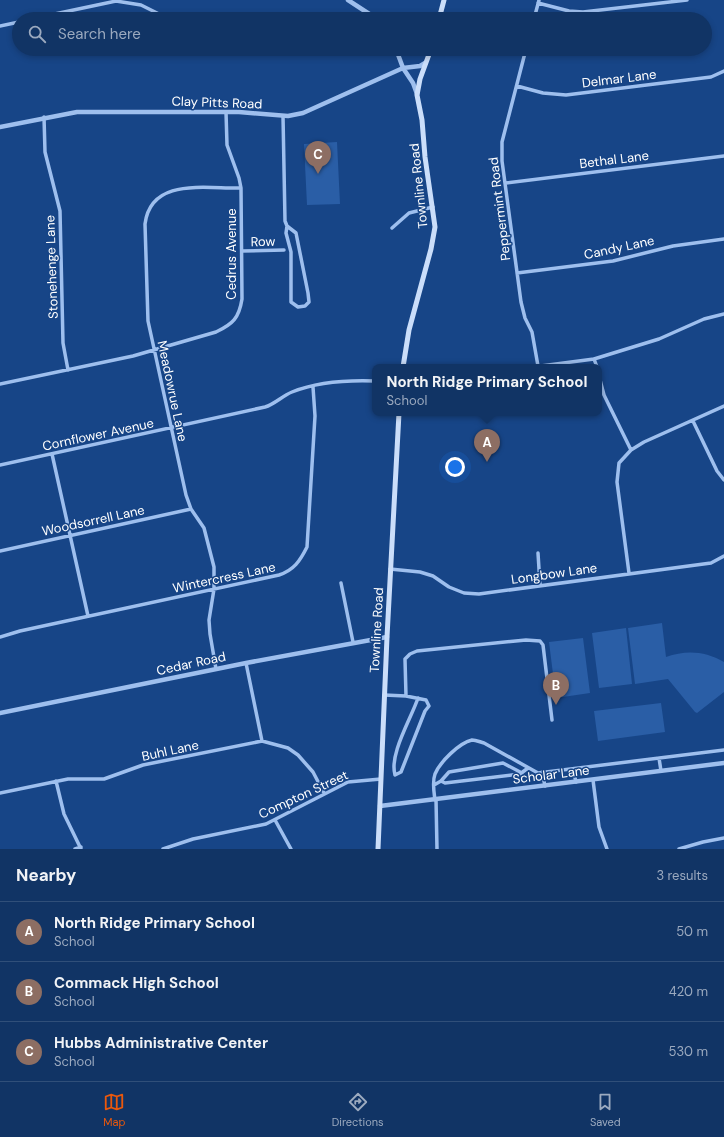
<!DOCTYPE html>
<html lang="en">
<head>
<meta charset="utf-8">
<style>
  :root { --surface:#113465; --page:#1e3f6e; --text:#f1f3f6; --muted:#9caabf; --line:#304f79; --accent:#ea580c }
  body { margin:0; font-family:"DM Sans",sans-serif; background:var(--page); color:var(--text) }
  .you { position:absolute; left:455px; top:467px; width:14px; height:14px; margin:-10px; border:3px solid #fff; border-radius:50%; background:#1a73e8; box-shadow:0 0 0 6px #1a73e833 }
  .badge { display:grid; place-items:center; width:26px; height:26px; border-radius:50%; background:var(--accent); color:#fff; font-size:13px; font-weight:700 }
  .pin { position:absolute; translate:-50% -33px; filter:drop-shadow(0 1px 2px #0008) }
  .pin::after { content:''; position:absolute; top:21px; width:14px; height:12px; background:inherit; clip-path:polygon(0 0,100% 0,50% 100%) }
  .popup { position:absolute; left:372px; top:364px; width:230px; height:52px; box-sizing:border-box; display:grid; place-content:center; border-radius:8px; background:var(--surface); filter:drop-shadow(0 1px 3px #0005); font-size:13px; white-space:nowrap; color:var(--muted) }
  .popup b { font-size:15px; color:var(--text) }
  .popup::after { content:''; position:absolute; left:50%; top:100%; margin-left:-8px; border:8px solid transparent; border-top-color:var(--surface) }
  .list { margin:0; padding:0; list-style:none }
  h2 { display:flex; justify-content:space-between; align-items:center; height:52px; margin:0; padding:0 16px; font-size:17px }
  h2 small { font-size:13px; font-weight:400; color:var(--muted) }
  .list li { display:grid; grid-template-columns:26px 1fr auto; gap:12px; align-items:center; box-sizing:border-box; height:60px; padding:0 16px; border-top:1px solid var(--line) }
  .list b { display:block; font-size:15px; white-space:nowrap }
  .list p { margin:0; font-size:13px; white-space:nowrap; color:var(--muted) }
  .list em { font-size:13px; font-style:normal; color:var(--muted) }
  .icon { flex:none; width:22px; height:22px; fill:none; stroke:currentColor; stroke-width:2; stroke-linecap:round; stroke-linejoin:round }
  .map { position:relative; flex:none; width:724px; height:849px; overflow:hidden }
  .search { position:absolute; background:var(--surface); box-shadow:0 2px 6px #0003; left:12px; right:12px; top:12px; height:44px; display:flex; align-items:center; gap:10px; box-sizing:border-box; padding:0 14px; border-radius:22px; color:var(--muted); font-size:15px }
  .sheet { height:232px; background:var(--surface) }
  nav { display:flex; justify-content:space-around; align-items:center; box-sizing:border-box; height:56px; border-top:1px solid var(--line); background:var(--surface); font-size:11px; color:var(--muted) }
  nav a { display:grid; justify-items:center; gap:2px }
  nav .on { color:var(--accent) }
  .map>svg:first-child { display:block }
</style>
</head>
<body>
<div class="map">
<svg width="724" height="849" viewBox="0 0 724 849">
  <rect width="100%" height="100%" fill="#174587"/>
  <path fill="#2a5ea6" d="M 337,142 L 340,204 L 307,205 L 304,144 Z
    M 662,623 L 666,657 C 686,650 705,651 724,662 L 724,692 L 697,713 L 695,712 L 668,679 L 635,684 L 628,628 Z
    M 626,628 L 632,684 L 599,688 L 592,633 Z
    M 583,638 L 590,693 L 556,698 L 549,642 Z
    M 661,703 L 665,732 L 598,741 L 594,711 Z"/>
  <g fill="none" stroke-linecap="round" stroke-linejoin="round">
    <path stroke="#9ebfee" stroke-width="3.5" d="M 538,3 L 569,11 L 583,12 L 687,0
      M 440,15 L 460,19
      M 31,19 L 116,1 L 141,5 L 169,19
      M 534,19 L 539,0
      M 0,26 L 19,22
      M 526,49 L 502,142 L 502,161 L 521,302 L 525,318 L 532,332 L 538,366
      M 517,86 L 543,93 L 566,95 L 711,77 L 724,71
      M 283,116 L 285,221 L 287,226 L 296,233 L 308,293 L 309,302 L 305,306 L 298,307 L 291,302 L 291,252 L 286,233 L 287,226
      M 44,117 L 45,152 L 60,211 L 63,343 L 68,370
      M 506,183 L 724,156
      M 392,228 L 409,213 L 433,207
      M 242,251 L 284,250
      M 517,273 L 613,261 L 673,246 L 724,239
      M 594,359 L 597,367
      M 533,367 L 594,359 L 659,339 L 704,319 L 724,314
      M 599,376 L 604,395 L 631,450
      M 0,384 L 133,356 L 216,332 C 233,324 239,318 242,299 L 241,188 L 239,178 L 227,145 L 226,112
      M 693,421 L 717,471 L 724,480
      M 52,454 L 88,616
      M 0,465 L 265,407 C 275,404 282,396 292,392 C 317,382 348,380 375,381
      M 0,551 L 191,509
      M 538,553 L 540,585
      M 390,569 L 420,572 L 433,576 L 449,587 L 464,593 L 479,594 L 711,563 L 724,556
      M 629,573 L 617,482 L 619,463 L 631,450 L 644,442 L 724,406
      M 341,583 L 353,642
      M 0,637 L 20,631 L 279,575 C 294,570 300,561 307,547 L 315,416 L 313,387
      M 246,663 L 262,741
      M 216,669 L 210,634 L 209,620 L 214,589 L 214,567 L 204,528 L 191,509 L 186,495 L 148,321 L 145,224 C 151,177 206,189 241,188
      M 384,695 L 406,696 L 426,700 L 429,706 L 425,711 L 401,772 L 395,775 C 389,754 411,719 418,698
      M 406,696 L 405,659 L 410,654 L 417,651 L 526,640 L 540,641 L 543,645 L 552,720
      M 659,758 L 661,771
      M 573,769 L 576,782
      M 542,772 L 545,786
      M 593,780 L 599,827 L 607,849
      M 56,781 L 64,814 L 81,849
      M 441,781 L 445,783 L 520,774 L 528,768
      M 434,785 L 441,781 L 449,772 L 503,763 L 522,773
      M 0,793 L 68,779 L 104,779 L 143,765 L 262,741 L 288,748 L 298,755 L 313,772 L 324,793
      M 436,799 L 437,849
      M 435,800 C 434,792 432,782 435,774 C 440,762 459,743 472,740 C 476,740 480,742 484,743 L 538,773 L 724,750
      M 275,820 L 291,849
      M 75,849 L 81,847
      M 163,849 L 193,839 L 266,824 L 348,782 L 381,779
      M 679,849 L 703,842 L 724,838"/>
    <path stroke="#9ebfee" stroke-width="4.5" d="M 348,0 L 377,19
      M 396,49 L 403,68 L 413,83 L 417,94
      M 0,127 L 77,112 L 239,112 L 288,116 L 303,113 L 403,68 L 420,66 L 425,63
      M 0,713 L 246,663 L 387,637
      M 380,806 L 724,763"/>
    <path stroke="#cbdefa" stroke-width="5" d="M 439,19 L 444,0
      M 403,367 L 409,330 L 431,249 L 435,227 L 425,157 L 422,120 L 417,95 L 420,79 L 431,49
      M 378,849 L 387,637 L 399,413"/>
  </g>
  <g text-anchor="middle" stroke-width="3" stroke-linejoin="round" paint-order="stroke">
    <g font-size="13" fill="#fff" stroke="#174587">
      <text transform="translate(619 78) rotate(-7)" y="5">Delmar Lane</text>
      <text transform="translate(217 102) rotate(2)" y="5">Clay Pitts Road</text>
      <text transform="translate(614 159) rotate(-7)" y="5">Bethal Lane</text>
      <text transform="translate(418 186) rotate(-96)" y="5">Townline Road</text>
      <text transform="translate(499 209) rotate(-97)" y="5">Peppermint Road</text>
      <text transform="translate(263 241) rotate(-1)" y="5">Row</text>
      <text transform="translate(619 247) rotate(-12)" y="5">Candy Lane</text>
      <text transform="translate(231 254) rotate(-90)" y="5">Cedrus Avenue</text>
      <text transform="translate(51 267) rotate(-92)" y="5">Stonehenge Lane</text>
      <text transform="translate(173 391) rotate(78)" y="5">Meadowrue Lane</text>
      <text transform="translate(98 434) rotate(-12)" y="5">Cornflower Avenue</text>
      <text transform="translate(93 520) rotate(-12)" y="5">Woodsorrell Lane</text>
      <text transform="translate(554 573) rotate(-8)" y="5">Longbow Lane</text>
      <text transform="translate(224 577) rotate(-12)" y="5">Wintercress Lane</text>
      <text transform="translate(376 630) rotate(-87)" y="5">Townline Road</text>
      <text transform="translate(191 663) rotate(-12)" y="5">Cedar Road</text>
      <text transform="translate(170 750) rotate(-12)" y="5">Buhl Lane</text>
      <text transform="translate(551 774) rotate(-7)" y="5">Scholar Lane</text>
      <text transform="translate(303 794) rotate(-25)" y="5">Compton Street</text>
    </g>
  </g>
</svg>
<div class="you"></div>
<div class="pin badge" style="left:487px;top:462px;background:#8d6e63">A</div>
<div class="popup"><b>North Ridge Primary School</b>School</div>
<div class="pin badge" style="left:556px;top:705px;background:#8d6e63">B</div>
<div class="pin badge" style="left:318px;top:174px;background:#8d6e63">C</div>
<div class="search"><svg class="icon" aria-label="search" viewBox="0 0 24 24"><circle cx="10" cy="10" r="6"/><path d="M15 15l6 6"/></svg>Search here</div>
</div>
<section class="sheet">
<h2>Nearby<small>3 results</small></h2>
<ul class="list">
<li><span class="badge" style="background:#8d6e63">A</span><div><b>North Ridge Primary School</b><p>School</p></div><em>50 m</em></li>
<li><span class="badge" style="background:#8d6e63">B</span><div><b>Commack High School</b><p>School</p></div><em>420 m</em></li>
<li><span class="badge" style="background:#8d6e63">C</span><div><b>Hubbs Administrative Center</b><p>School</p></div><em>530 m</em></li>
</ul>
</section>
<nav>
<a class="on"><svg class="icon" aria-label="map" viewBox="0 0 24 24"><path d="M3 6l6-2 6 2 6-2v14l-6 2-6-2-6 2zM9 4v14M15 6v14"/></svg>Map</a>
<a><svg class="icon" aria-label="directions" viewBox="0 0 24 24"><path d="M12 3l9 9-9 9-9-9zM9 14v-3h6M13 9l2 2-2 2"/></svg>Directions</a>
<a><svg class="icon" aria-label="saved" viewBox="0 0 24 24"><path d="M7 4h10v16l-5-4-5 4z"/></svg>Saved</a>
</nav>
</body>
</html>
